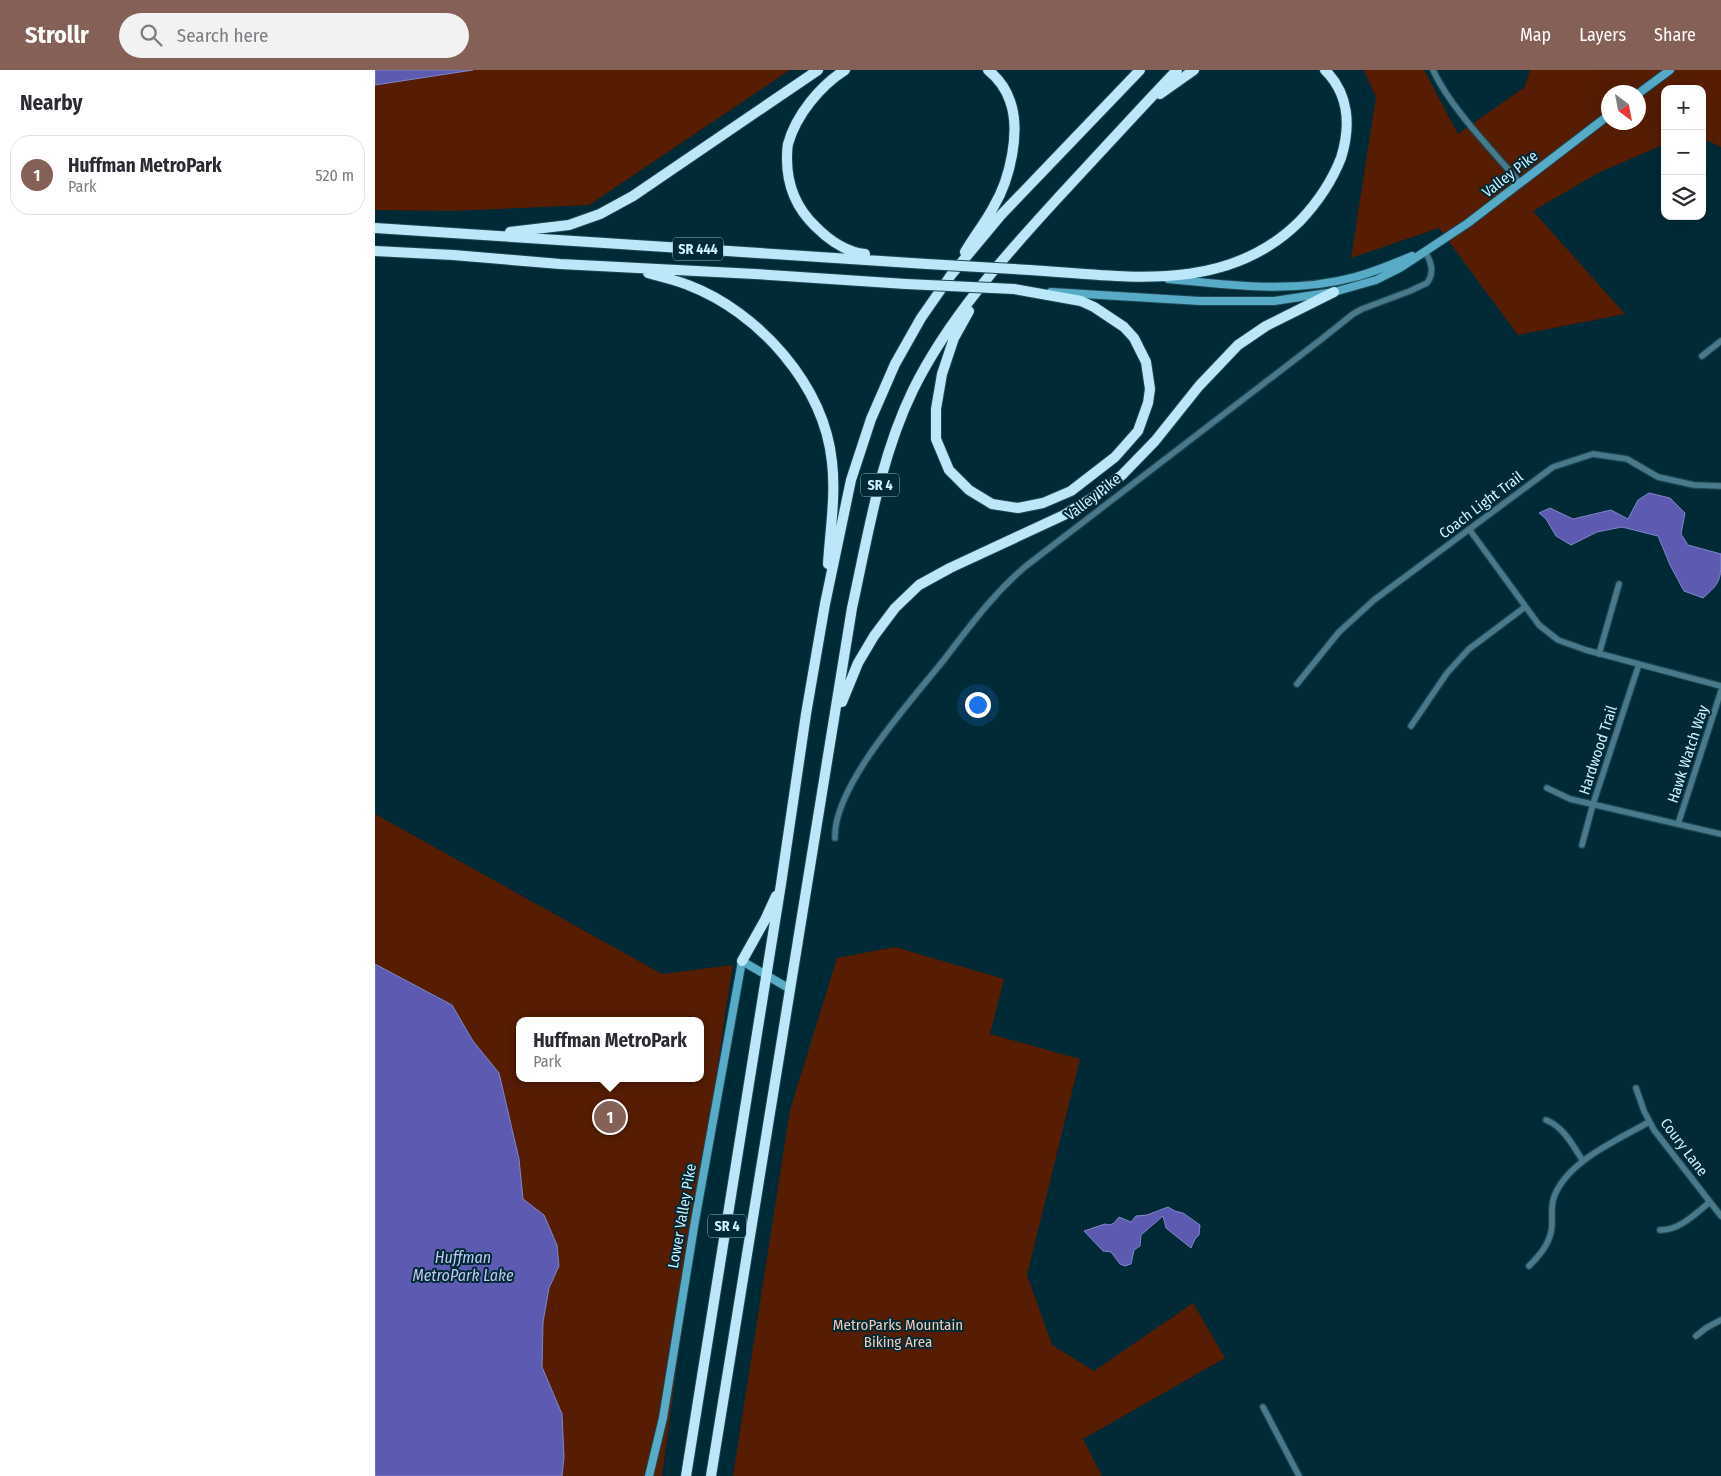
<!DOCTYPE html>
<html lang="en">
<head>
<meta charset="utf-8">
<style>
  :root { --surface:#fff; --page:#f2f2f3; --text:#2b2b33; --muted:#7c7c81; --line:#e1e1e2; --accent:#856056 }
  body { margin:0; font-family:"Fira Sans Condensed",sans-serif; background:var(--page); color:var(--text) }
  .controls { position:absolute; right:15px; top:15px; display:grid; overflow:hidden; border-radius:10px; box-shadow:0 5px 20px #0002 }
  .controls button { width:45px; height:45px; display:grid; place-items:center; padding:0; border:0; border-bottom:1px solid var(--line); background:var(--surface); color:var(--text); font:25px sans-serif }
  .compass { position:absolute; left:1226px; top:15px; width:45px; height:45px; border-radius:50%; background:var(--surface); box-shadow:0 5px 20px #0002; rotate:148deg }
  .you { position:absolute; left:602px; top:634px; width:18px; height:18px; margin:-12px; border:4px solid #fff; border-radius:50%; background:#1a73e8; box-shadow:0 0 0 8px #1a73e833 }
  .badge { display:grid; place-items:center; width:32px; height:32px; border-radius:50%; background:var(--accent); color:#fff; font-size:16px; font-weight:700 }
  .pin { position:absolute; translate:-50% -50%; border:2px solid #fff; box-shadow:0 1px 5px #0006 }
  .popup { position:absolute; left:141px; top:947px; width:188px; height:65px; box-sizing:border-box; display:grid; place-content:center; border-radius:10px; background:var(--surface); filter:drop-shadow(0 1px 4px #0005); font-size:16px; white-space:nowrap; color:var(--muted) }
  .popup b { font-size:19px; color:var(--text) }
  .popup::after { content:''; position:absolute; left:50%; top:100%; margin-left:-10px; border:10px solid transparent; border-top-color:var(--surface) }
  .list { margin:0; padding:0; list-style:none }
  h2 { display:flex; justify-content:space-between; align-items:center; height:65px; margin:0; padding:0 20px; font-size:21px }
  h2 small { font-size:16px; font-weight:400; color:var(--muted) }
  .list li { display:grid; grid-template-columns:32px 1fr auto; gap:15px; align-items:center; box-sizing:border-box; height:80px; margin:0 10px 10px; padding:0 10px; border:1px solid var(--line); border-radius:20px }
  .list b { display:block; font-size:19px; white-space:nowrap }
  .list p { margin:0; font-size:16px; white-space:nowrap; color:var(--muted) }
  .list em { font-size:16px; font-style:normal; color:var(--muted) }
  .icon { flex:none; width:28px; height:28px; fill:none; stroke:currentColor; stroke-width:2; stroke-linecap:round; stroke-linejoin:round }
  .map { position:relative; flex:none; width:1346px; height:1406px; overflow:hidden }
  header { display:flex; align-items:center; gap:30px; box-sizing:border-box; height:70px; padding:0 25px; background:var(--accent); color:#fff }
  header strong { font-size:24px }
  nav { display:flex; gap:28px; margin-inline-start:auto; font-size:18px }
  .search { width:350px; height:45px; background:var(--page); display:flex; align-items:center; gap:12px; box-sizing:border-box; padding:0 18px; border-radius:28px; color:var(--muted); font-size:19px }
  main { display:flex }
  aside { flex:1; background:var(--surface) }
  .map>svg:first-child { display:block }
</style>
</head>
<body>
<header>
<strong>Strollr</strong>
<div class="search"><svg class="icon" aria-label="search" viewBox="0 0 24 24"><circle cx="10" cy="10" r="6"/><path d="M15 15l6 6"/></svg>Search here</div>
<nav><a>Map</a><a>Layers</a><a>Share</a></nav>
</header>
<main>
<aside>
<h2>Nearby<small></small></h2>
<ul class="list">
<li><span class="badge">1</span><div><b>Huffman MetroPark</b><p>Park</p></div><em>520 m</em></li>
</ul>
</aside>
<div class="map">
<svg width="1346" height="1406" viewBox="0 0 1346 1406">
  <rect width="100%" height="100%" fill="#002a36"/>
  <path fill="#561d03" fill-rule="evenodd" d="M 0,0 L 415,0 L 214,135 L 78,141 L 0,140 Z
    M 991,0 L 1049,0 L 1083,64 L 1150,17 L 1155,0 L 1346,0 L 1346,77 L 1327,68 L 1327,19 L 1290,19 L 1290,74 L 1223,103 L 1158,141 L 1250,244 L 1143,265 L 1064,158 L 976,188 L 1001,27 L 989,1 ZM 1234,22 L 1264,22 L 1264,52 L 1234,52 Z
    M 0,744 L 287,904 L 358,895 L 350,944 L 287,1406 L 187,1406 L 189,1387 L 187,1344 L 167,1297 L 168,1252 L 174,1218 L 184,1196 L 169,1145 L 148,1129 L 144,1089 L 124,1003 L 98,971 L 77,935 L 0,894 ZM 145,951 L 325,951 L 325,1008 L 145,1008 Z
    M 520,877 L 629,909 L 615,964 L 705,989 L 652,1205 L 677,1275 L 719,1301 L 818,1233 L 850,1288 L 708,1369 L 727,1406 L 358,1406 L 415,1040 L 462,888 Z"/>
  <path fill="#5d5bb1" stroke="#7e88c8" d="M 0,0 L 98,0 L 0,15 Z
    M 1274,423 L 1295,428 L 1310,443 L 1306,464 L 1313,475 L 1346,484 C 1346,510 1346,512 1328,528 L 1309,521 L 1295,495 L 1283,466 L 1247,457 L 1222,462 L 1196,475 L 1181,466 L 1171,449 L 1164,443 L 1175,438 L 1198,449 L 1236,440 L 1253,449 L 1263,430 Z
    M 0,894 L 77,935 L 98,971 L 124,1003 L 144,1089 L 148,1129 L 169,1145 L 182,1175 L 184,1196 L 174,1218 L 168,1252 L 167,1297 L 187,1344 L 189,1387 L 187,1406 L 0,1406 Z
    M 793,1137 L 800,1141 L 808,1143 L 825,1155 L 824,1165 L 820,1169 L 816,1178 L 791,1158 L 788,1146 L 766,1165 L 765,1176 L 759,1180 L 756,1194 L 750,1196 L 745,1194 L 736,1182 L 728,1181 L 709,1161 L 730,1154 L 735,1155 L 739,1153 L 744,1147 L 756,1152 L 761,1146 L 772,1145 Z"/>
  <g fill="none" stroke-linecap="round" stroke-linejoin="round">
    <defs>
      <path id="street" d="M 1058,0 C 1076,39 1118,81 1146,114
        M 1327,286 L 1346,271
        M 1094,459 L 1164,555 L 1183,570 L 1211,580 L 1346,616
        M 1224,584 L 1244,514
        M 922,614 L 964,562 L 999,530 L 1178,397 L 1218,384 L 1252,389 L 1283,407 L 1319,415 L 1346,416
        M 1036,656 L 1072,603 L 1094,579 L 1150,537
        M 1172,718 L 1195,729 L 1346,764
        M 1303,754 L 1346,621
        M 460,768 C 458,716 536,631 568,591 C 595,556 617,525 651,496 L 948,268 L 978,244 L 987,239 L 1035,221 L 1052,213 C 1060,202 1056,192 1050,181
        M 1207,775 L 1218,734 L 1264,594
        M 1261,1018 L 1269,1041 L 1279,1060 L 1346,1146
        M 1171,1050 C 1189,1057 1198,1076 1208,1091
        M 1285,1160 C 1304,1161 1321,1143 1335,1132
        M 1154,1196 C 1166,1184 1177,1171 1177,1153 C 1177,1145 1176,1135 1179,1127 C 1192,1091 1243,1070 1274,1052
        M 1321,1266 L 1331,1258 L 1346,1250
        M 888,1337 L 924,1406"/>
      <path id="secondary" d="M 1264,23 L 1295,0
        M 793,209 C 855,215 918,224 980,207 C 999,202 1018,194 1037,186
        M 676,222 L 825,231 L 899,231 L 959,222 L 1001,210 L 1025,198 L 1093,153 L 1234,45
        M 274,1406 L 288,1348 L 320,1151 L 367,891 L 415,919"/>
      <path id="highway" d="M 470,0 C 445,16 421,45 413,74 C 412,79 412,84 412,89 C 412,115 422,139 441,157 C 454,170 471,182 490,184
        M 785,24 L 819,0
        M 0,158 L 552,194
        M 135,162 L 194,155 L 225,144 L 258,126 L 443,0
        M 0,181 L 78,185 L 185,194 L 380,204 L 531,214
        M 590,182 C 599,166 611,152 619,136 C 635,109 646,61 635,31 C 631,19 623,8 613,0
        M 655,200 C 750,206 851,225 925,151 C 942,133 957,111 966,88 C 976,56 974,24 950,0
        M 273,203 C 286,207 301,210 313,215 C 384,242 449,315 457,392 C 461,426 455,461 453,494
        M 594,241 L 579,268 L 567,304 L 561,339 L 561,369 L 574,400 L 594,420 L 617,434 L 643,438 L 668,433 L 696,421 L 740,387 L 763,361 L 773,333 L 775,319 L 771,292 L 759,268 L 749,257 L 719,237 L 706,231 L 639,219
        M 467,632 L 483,593 L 499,566 L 520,538 L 544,515 L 575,498 L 689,445 L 719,427 L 747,405 L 780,371 L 824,316 L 863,275 L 891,256 L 959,222
        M 367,891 L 390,850 L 401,826
        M 311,1406 L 406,814 L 431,644 L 450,534 L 476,410 L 496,349 L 520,294 L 546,248 L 576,205 L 626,145 L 765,0
        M 336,1406 L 477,538 C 493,465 505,388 538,320 C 573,249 628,188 681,130 C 721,87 761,43 802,0"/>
    </defs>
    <use href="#street" stroke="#1d4652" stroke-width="8"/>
    <use href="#secondary" stroke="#1d4652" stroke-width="10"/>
    <use href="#highway" stroke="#1d4652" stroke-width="12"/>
    <use href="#street" stroke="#487a8b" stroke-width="5.5"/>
    <use href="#secondary" stroke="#57abc6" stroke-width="8"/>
    <use href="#highway" stroke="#bae8f9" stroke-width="10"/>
    <defs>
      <path id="highway-bridge" d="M 552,194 L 655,200
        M 531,214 L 639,219"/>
    </defs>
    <use href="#highway-bridge" stroke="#1d4652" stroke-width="12" stroke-linecap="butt"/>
    <use href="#highway-bridge" stroke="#bae8f9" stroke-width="10"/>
  </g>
  <g text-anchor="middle" stroke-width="4" stroke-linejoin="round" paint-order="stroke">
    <g fill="#002a36" stroke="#8fb5c3" stroke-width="1">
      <rect x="298" y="167.5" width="50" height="23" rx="4"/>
      <rect x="486" y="403.5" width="38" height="23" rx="4"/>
      <rect x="333" y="1144.5" width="38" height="23" rx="4"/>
    </g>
    <g font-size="14" font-weight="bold" fill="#ccf1ff">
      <text x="323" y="184">SR 444</text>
      <text x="505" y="420">SR 4</text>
      <text x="352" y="1161">SR 4</text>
    </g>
    <g font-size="15" fill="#ccf1ff" stroke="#002a36">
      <text transform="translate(1135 104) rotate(-38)" y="5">Valley Pike</text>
      <text transform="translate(718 427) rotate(-38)" y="5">Valley Pike</text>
      <text transform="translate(1106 435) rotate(-37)" y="5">Coach Light Trail</text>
      <text transform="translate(1223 680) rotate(-72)" y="5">Hardwood Trail</text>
      <text transform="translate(1313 684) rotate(-72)" y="5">Hawk Watch Way</text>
      <text transform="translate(1309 1077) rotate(53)" y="5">Coury Lane</text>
      <text transform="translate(307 1146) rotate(-80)" y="5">Lower Valley Pike</text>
    </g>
    <g font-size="15" fill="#fbc8b4" stroke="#002a36">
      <text x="523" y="1260">MetroParks Mountain<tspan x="523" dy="17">Biking Area</tspan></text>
    </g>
    <g font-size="16" font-style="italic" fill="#c3c6f5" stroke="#002a36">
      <text x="88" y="1193">Huffman<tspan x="88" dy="18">MetroPark Lake</tspan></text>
    </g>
  </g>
</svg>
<div class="controls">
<button>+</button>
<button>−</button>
<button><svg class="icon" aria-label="layers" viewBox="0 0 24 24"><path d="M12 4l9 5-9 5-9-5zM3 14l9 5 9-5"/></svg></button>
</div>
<svg class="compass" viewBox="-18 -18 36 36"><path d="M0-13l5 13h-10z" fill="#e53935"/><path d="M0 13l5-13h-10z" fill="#7c7c81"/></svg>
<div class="you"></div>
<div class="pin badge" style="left:235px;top:1047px">1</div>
<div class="popup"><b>Huffman MetroPark</b>Park</div>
</div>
</main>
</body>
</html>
